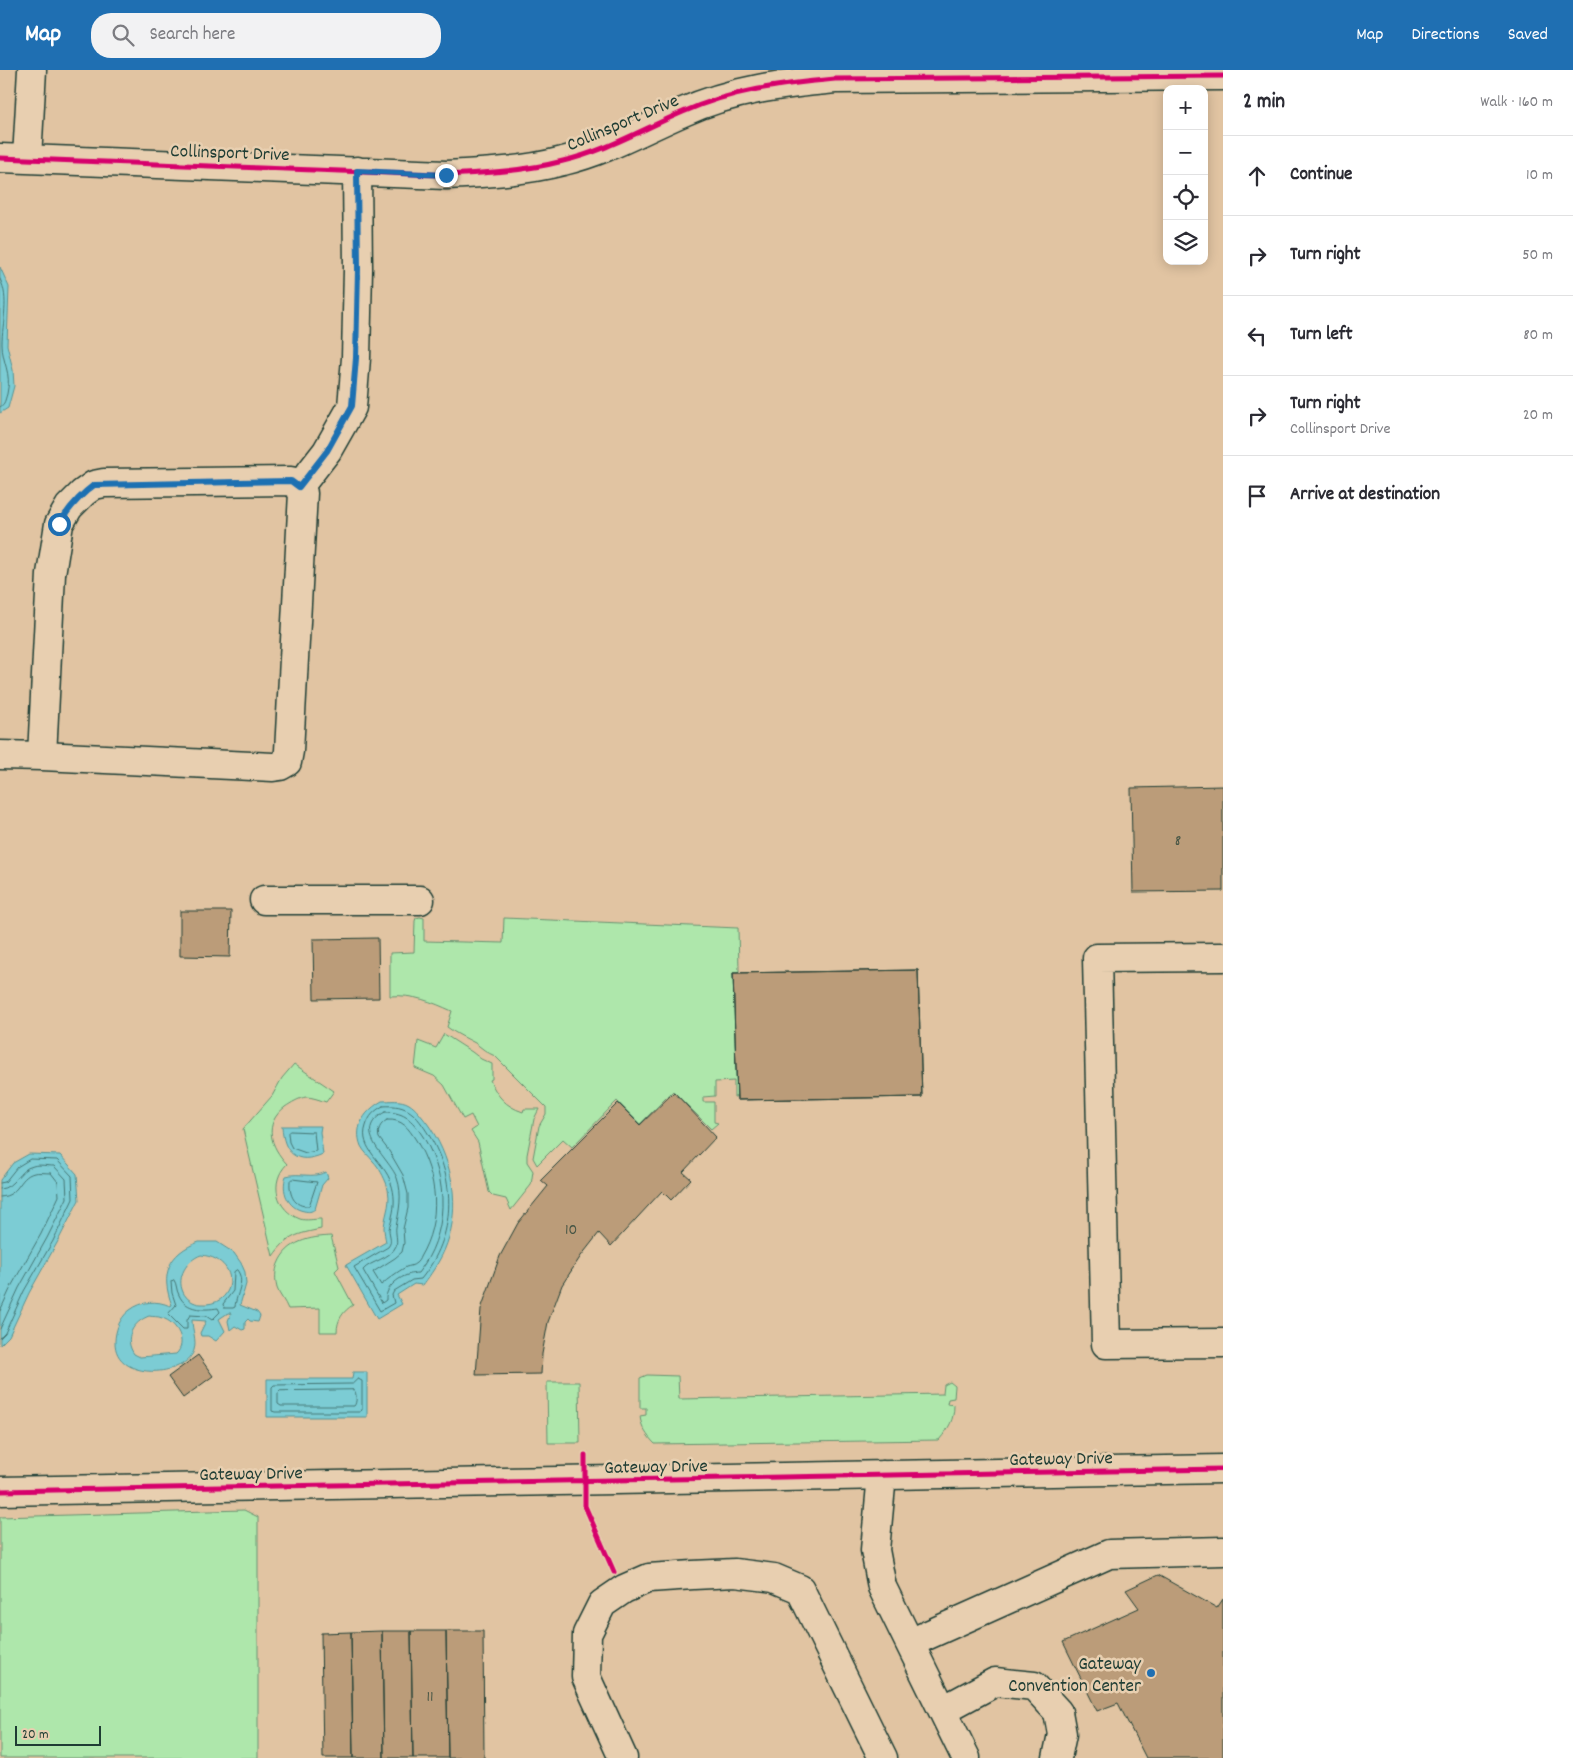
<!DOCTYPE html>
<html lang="en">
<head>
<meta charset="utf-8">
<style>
  :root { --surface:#fff; --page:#f2f2f3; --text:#2b2b33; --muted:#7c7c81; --line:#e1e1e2; --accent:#1f6fb2 }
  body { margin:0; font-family:Dekko,sans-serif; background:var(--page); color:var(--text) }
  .controls { position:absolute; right:15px; top:15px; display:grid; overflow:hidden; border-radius:10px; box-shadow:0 2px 12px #0003 }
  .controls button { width:45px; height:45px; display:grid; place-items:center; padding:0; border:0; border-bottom:1px solid var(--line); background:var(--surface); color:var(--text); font:25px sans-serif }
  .scale { position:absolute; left:15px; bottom:12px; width:86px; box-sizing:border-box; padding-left:5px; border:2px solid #1f3d34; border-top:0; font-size:14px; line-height:18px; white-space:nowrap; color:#1f3d34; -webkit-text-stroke:4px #e8cfb0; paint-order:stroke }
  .stop { position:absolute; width:15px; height:15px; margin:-11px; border:4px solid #1f6fb2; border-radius:50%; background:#fff }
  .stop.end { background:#1f6fb2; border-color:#fff; box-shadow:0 1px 5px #0008 }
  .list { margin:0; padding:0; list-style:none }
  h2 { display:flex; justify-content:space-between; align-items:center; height:65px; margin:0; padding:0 20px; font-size:21px }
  h2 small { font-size:16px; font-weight:400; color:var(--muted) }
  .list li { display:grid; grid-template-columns:32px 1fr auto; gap:15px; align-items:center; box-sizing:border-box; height:80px; padding:0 20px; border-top:1px solid var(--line) }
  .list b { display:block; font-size:19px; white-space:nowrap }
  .list p { margin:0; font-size:16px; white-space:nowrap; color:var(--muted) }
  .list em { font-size:16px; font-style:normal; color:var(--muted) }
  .icon { flex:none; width:28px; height:28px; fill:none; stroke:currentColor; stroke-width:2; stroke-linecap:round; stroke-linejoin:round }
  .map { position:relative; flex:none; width:1223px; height:1688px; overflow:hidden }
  header { display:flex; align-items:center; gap:30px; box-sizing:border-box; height:70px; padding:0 25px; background:var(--accent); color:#fff }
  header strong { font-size:24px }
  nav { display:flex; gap:28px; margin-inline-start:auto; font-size:18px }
  .search { width:350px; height:45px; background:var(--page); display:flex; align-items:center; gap:12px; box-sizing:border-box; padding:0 18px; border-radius:20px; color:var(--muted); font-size:19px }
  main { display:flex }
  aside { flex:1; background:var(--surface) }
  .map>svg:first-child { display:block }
</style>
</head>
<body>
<header>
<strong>Map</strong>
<div class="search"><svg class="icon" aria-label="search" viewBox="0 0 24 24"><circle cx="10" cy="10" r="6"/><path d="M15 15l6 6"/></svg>Search here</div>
<nav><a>Map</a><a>Directions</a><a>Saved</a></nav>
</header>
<main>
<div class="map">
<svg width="1223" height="1688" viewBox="0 0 1223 1688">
  <rect width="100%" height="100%" fill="#e1c4a2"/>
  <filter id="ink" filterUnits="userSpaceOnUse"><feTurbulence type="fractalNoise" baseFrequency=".02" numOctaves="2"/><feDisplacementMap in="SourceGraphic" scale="10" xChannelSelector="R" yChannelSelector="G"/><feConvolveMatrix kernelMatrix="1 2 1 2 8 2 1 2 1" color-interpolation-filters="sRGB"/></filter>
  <g filter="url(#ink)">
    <path fill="#aee7ab" stroke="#669270" d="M 420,847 L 424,848 L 424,871 L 503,873 L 504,848 L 738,858 L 742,1026 L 734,1027 L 734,1011 L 715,1012 L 715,1026 L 703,1027 L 703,1032 L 714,1032 L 714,1052 L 718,1053 L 711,1059 L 673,1021 L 640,1054 L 617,1031 L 572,1077 L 563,1069 L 537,1095 L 533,1088 L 539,1056 L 546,1044 L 546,1037 L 495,986 C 487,983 482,978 475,973 C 466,968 456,964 447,957 L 452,941 C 432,932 413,924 390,926 L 390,883 L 414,882 L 415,851 L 416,848 Z
      M 444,964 L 472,982 L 481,989 L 492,994 L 492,1009 L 490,1010 C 497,1026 505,1036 523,1042 L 524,1039 L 539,1039 L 534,1049 L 527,1085 L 527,1092 L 533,1101 L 531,1115 L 511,1140 L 506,1129 L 493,1126 L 489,1122 L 478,1072 L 471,1061 L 477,1057 L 471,1045 L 463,1049 L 444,1015 L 434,1006 L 415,998 L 418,971 L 436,978 Z
      M 294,994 L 334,1021 L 326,1032 C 320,1030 312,1027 306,1027 C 299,1028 291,1033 285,1037 C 263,1054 270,1076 287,1094 C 269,1112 276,1140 300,1149 C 306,1151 314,1149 321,1149 L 321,1159 C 298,1164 288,1165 273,1186 L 243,1059 L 272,1026 L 282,1008 Z
      M 331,1166 L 339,1197 L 335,1201 L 353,1235 C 343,1241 337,1250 337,1262 L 320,1262 L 320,1238 L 288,1239 C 285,1231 279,1225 277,1218 C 275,1210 275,1201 278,1194 C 287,1171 310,1167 331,1166 Z
      M 647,1305 L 678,1306 L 679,1329 L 943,1324 L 944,1315 L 950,1312 L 955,1316 L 954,1328 L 948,1329 L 947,1334 L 954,1335 C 954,1350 949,1358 939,1370 L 655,1374 C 647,1366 641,1357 640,1346 L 646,1345 L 646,1338 L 640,1338 L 640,1308 Z
      M 547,1312 L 579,1312 L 580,1373 L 548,1373 Z
      M 244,1440 L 258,1447 L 258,1688 L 0,1688 L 0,1447 Z"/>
    <path fill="#7cccd4" stroke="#579394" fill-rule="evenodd" d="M 0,197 L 9,217 L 7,275 L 13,300 L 14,316 L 8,338 L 0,343 Z
      M 382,1031 C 390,1031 401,1029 409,1034 C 416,1038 422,1047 427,1053 C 451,1086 460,1129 449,1167 C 444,1185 434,1200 423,1215 L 414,1214 L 397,1225 L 402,1234 L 377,1249 L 346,1195 L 386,1172 C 385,1167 384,1162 384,1157 C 386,1140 392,1133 387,1115 C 384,1107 379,1097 373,1091 C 369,1086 364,1082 361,1076 C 353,1056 366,1040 382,1031 Z
      M 282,1056 L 321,1056 L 320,1062 L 323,1084 C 296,1096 283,1082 282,1056 Z
      M 29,1084 L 60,1085 L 77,1104 L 79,1130 L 57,1173 L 29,1223 L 9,1266 L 0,1275 L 0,1110 L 13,1093 Z
      M 326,1102 L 328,1108 L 322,1115 L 315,1139 C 311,1142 309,1142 304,1141 C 287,1138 281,1120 286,1106 C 300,1102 312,1109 326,1102 Z
      M 199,1172 L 217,1172 L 234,1183 L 241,1193 L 245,1202 L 246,1214 L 240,1235 L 257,1242 L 260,1246 L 258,1252 L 250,1251 L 248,1249 L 245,1252 L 245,1259 L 242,1260 L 235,1256 L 230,1260 L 228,1251 L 231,1243 L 228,1243 L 219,1249 L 225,1261 L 216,1271 L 208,1266 L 201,1266 L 200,1263 L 206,1251 L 192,1250 C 192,1260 197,1270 194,1280 C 186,1309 105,1313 116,1263 C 118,1254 122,1246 130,1240 C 142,1231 157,1230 170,1236 L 172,1235 C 160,1205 168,1183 199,1172 ZM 201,1185 C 242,1189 237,1237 201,1234 C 194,1234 186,1229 183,1222 C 176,1207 187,1190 201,1185 ZM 149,1246 C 153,1247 158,1246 162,1248 C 177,1252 188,1273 176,1284 L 140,1287 L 134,1284 C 123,1268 133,1252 149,1246 Z
      M 353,1302 L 367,1302 L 367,1347 L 267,1347 L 267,1309 L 352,1309 Z"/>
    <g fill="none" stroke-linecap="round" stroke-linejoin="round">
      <path stroke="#447674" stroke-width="1" d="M 0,209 C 10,229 2,252 2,274 C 2,293 12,302 7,324 C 5,330 5,334 0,337
        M 383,1036 C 408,1034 416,1044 429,1065 C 457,1111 456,1166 421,1209 L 412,1210 L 394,1221 L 392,1225 L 394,1233 L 380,1241 L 354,1197 L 388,1177 C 393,1171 389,1166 389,1159 C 390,1155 392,1151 392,1147 C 395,1136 395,1124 391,1113 C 385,1092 358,1079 366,1056 C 369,1046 374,1041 383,1036 Z
        M 385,1042 C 406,1042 413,1051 424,1068 C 449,1110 449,1164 418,1203 C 404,1203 385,1215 386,1230 L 382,1233 L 363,1200 C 370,1191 391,1189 396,1176 C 398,1170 395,1163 396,1157 C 399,1141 403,1125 397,1108 C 388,1086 350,1061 385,1042 Z
        M 387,1050 C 403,1049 408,1058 416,1070 C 438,1106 442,1150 420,1187 C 420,1188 417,1193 416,1193 C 413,1196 409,1196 406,1197 C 397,1202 388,1209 381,1215 L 373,1202 L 395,1188 L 402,1182 L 404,1173 L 403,1159 L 408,1138 L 408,1124 L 403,1105 L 389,1081 L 379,1068 C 377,1060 380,1054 387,1050 Z
        M 290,1061 L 314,1062 L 316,1081 L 306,1083 L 292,1078 L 289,1072 L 288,1063 Z
        M 292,1109 L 317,1112 L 309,1136 C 294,1137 289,1125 290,1111 Z
        M 0,1113 L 5,1112 L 17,1097 L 30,1089 L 57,1090 L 72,1106 L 73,1129 L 53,1171 L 24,1221 L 5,1263 L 0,1268
        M 0,1119 C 15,1118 18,1099 33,1096 C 39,1094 47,1096 54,1096 L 66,1109 L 67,1128 L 47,1168 L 19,1218 L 0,1259
        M 0,1127 C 20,1126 18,1107 34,1103 C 38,1102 46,1103 51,1103 L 58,1112 L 59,1126 L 41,1164 L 12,1215 L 0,1241
        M 237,1200 C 246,1211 236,1224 235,1237 L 233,1238 L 224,1238 L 223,1234 L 233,1221 L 234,1202 Z
        M 174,1210 C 177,1214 176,1220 179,1225 C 186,1241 204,1240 218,1238 L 220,1242 L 212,1250 L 206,1246 L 190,1245 L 187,1250 L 187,1259 L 183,1259 L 168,1244 L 176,1235 L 172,1223 L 171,1212 Z
        M 358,1309 L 362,1311 L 362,1340 L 360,1342 L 275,1342 L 272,1341 L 272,1317 L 274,1315 L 352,1314 Z
        M 354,1320 C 357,1323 357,1333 354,1336 L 281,1336 L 278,1334 L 278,1323 L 280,1321 Z"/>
    </g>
    <path fill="#bb9c79" stroke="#1f3d34" d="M 1223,716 L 1223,821 L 1133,822 L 1131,718 Z
      M 180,841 L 231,841 L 230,887 L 180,886 Z
      M 378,868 L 379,928 L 314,929 L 313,869 Z
      M 918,900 L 922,1027 L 737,1030 L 733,903 Z
      M 918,900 L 922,1027 L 737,1030 L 733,903 Z
      M 674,1022 L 716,1067 L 683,1102 L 691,1109 L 671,1130 L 662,1121 L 611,1176 L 599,1163 L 581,1186 L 562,1215 L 548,1252 L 542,1284 L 541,1304 L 476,1305 L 481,1239 L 500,1186 L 518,1153 L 548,1116 L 541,1110 L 618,1033 L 640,1055 Z
      M 198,1285 L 213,1306 L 183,1328 L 168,1307 Z
      M 1158,1505 L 1217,1538 L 1223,1529 L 1223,1688 L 1146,1688 L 1118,1633 L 1097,1641 L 1063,1572 L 1139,1538 L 1126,1520 Z
      M 382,1561 L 411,1561 L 413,1688 L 384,1688 Z
      M 382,1561 L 384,1688 L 353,1688 L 351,1562 Z
      M 411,1561 L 446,1561 L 448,1688 L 413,1688 Z
      M 446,1561 L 483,1561 L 484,1688 L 448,1688 Z
      M 351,1562 L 353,1688 L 323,1688 L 321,1563 Z"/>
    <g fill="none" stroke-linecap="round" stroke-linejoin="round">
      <defs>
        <path id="minor" d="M 0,88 L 446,105 C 486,103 525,101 563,91 C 606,81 643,59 683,42 C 732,20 782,14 835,9 L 1223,6
          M 27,88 L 32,0
          M 299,417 L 327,381 L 352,337 L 356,288 L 358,199 L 357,101
          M 0,685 L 42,686 L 273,697 L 280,696 L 287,692 L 289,681 L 303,423 L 299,417 L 291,411 L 104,413 L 94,415 L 83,423 L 69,437 L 59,454 L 51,504 L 42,686
          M 264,830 L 420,830
          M 1223,887 L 1097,888 L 1106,1274 L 1223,1273
          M 882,1405 L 875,1480 L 882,1517 L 966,1688
          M 0,1421 L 1223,1399
          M 910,1573 L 1109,1484 L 1223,1481
          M 943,1640 L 995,1612 L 1034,1616 L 1058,1642 L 1062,1664 L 1057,1688
          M 623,1688 L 586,1607 L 587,1564 L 602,1534 L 624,1519 L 649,1508 L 693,1505 L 735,1503 L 774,1508 L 800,1519 L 883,1688"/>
      </defs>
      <use href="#minor" stroke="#1f3d34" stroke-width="31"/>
      <use href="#minor" stroke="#e8cfb0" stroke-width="28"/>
      <defs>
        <path id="cycleway" d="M 0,88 L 446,105 C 486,103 525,101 563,91 C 606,81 643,59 683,42 C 732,20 782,14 835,9 L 1223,6
          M 585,1385 L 585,1436 L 614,1502
          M 0,1421 L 1223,1399"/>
      </defs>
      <use href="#cycleway" stroke="#e8cfb0" stroke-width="8"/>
      <use href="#cycleway" stroke="#d6006c" stroke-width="5"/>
    </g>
  </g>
  <g fill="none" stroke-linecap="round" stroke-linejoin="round" filter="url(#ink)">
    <path stroke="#1f6fb2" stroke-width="6" d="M 59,454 C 69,438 79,426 94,415 L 291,411 L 299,417 L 327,381 L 352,336 L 356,288 L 358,199 L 357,101 L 446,105"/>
  </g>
  <circle fill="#1f6fb2" stroke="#e8cfb0" stroke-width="2" cx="1151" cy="1603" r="5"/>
  <g text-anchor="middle" stroke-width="5" stroke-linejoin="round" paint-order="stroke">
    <g font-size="16" fill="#465545">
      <text x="1178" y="775">8</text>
      <text x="571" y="1164">10</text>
      <text x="430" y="1631">11</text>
    </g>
    <g font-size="19" fill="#1f3d34" stroke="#e8cfb0">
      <text transform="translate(622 51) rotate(-23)" y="7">Collinsport Drive</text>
      <text transform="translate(230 81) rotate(2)" y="7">Collinsport Drive</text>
      <text transform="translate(1061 1387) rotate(-1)" y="7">Gateway Drive</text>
      <text transform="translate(656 1395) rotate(-1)" y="7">Gateway Drive</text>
      <text transform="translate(251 1402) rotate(-1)" y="7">Gateway Drive</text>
    </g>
    <g font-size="19" fill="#1f3d34" stroke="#e8cfb0" text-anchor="end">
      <text x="1141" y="1599">Gateway<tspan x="1141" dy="22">Convention Center</tspan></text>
    </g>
  </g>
</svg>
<div class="controls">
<button>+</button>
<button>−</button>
<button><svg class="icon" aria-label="locate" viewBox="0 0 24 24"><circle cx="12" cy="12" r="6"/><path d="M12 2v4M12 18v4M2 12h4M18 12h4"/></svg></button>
<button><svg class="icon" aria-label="layers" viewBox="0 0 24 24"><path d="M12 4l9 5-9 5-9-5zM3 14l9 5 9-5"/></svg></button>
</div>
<div class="scale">20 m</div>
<div class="stop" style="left:59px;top:454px"></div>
<div class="stop end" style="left:446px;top:105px"></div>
</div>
<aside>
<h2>2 min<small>Walk · 160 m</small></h2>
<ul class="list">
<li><svg class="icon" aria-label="ahead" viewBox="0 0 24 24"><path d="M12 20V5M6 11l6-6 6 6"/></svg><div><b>Continue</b></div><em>10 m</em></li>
<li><svg class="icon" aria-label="right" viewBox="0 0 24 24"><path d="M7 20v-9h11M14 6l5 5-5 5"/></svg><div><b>Turn right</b></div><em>50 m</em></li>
<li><svg class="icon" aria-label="left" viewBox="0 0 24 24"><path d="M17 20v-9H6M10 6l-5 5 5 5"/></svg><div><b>Turn left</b></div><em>80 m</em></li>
<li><svg class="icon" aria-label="right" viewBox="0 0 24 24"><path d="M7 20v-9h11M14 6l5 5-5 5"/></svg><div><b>Turn right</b><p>Collinsport Drive</p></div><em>20 m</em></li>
<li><svg class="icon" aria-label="arrive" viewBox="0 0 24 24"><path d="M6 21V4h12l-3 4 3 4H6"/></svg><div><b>Arrive at destination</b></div></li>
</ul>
</aside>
</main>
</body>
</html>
